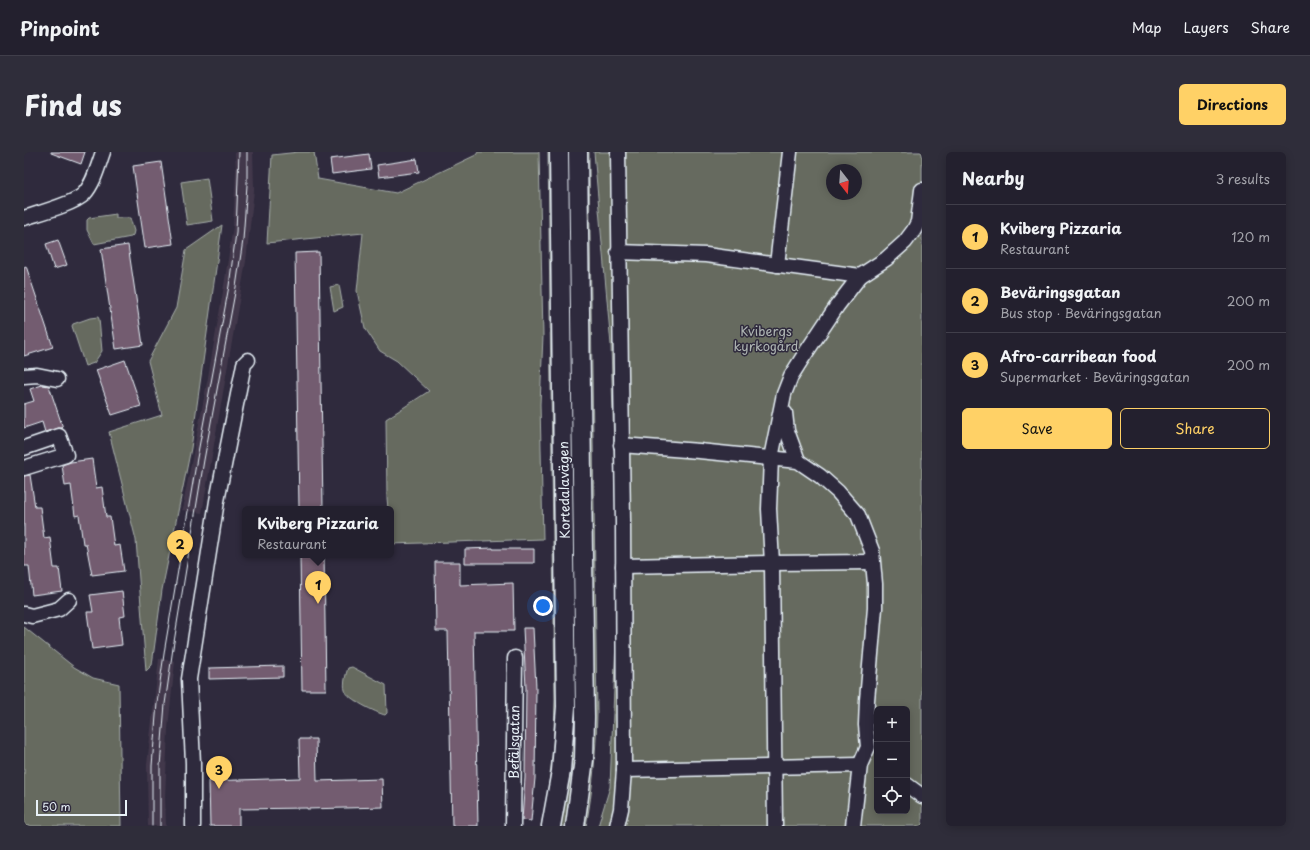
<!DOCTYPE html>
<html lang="en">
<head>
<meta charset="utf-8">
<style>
  :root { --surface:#23202e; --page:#2f2d3a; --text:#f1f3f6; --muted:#a3a3aa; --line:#403e4a; --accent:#ffd166 }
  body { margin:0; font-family:"Playpen Sans",sans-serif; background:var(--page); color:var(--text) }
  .controls { position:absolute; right:12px; bottom:12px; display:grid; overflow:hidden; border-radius:6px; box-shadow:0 2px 10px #0003 }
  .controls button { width:36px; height:36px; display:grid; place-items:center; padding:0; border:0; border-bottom:1px solid var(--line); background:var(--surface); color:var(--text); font:20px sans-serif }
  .compass { position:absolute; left:802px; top:12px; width:36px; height:36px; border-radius:50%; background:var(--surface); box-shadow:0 2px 10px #0003; rotate:163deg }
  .scale { position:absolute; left:12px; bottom:10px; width:91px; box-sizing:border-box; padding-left:4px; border:2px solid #e8f1f8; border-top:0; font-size:11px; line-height:14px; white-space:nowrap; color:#e8f1f8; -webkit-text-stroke:3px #2f2a3d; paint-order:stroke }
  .you { position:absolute; left:519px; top:454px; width:14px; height:14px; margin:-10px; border:3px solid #fff; border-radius:50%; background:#1a73e8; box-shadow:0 0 0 6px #1a73e833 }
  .badge { display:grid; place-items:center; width:26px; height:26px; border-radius:50%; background:var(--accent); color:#111; font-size:13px; font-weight:700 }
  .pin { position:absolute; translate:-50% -33px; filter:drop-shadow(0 1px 2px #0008) }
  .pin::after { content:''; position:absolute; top:21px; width:14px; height:12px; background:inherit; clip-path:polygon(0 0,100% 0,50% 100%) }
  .popup { position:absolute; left:218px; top:354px; width:152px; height:52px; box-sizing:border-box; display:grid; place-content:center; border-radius:6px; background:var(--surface); filter:drop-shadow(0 1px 3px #0005); font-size:13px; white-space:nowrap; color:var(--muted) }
  .popup b { font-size:15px; color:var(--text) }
  .popup::after { content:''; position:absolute; left:50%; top:100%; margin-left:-8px; border:8px solid transparent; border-top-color:var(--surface) }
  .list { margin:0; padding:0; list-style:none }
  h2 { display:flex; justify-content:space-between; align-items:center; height:52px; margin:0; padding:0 16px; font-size:17px }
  h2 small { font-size:13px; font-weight:400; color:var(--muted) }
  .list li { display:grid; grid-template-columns:26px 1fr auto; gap:12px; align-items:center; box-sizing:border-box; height:64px; padding:0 16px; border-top:1px solid var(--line) }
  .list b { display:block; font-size:15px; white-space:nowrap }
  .list p { margin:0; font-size:13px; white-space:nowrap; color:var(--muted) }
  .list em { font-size:13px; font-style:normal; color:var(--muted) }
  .actions { display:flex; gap:8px; padding:12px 16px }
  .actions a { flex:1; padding:9px 0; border:1px solid var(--accent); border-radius:6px; text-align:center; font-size:14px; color:var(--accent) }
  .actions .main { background:var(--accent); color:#111 }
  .icon { flex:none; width:22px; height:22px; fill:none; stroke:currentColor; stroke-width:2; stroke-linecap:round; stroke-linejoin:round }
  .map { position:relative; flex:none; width:898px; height:674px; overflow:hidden; border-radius:6px }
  header { display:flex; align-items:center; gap:24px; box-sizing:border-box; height:56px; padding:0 20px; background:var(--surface); border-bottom:1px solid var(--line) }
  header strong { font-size:19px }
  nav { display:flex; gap:22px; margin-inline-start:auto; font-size:14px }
  .intro { display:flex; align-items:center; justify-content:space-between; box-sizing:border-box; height:96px; padding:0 24px }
  h1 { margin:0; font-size:28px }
  .button { padding:10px 18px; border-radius:6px; background:var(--accent); color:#111; font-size:14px; font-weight:700 }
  main { display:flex; gap:24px; padding:0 24px }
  aside { flex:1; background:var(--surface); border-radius:6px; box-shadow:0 2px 10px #0003 }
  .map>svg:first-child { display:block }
</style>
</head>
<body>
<header>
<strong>Pinpoint</strong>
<nav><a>Map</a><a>Layers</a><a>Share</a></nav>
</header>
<div class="intro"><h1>Find us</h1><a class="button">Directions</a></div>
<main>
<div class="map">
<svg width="898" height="674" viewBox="0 0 898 674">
  <rect width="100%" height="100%" fill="#2f2a3d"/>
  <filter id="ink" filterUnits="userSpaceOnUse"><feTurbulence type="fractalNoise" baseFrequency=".025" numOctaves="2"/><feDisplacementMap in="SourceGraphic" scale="8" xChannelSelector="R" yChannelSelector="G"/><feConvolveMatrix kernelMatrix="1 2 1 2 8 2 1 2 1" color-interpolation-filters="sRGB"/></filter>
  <g filter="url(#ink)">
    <path fill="#43394c" d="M 211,0 L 229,0 L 230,38 L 222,109 L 178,361 L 158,358 L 183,231 L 200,134 L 209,75 L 212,18 Z
      M 135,507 L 151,509 L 144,576 L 141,645 L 142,674 L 124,674 L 123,613 Z"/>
    <path fill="#666b5e" stroke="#a7aeab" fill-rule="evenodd" d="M 275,0 L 290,0 L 294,27 L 372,41 L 452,3 L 454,0 L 515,0 L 519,184 L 516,252 L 519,387 L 367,392 L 367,357 L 364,357 L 363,346 L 362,267 L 405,239 L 373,209 L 356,199 L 341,176 L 333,139 L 339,81 L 243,91 L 248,3 Z
      M 524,0 L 527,0 L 535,533 L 532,600 L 520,674 L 517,674 C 527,633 530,590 531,548 Z
      M 542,0 L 547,0 L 553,595 L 544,674 L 535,674 Z
      M 561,0 L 565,0 L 565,11 L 573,562 C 572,600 569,637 562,674 L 558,674 Z
      M 570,0 L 898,0 L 898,674 L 574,674 L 586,635 L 594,439 L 587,193 ZM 808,18 L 832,18 L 832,42 L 808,42 ZM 853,557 L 883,557 L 883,659 L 853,659 Z
      M 183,26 L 189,69 L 163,73 L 157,30 Z
      M 92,62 L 92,66 L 106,66 L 110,79 L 109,83 L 107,85 L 70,92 L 63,78 L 63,68 L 65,66 Z
      M 198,73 L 167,296 L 138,438 L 128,513 L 122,519 L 112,388 L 85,280 L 138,263 L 124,209 L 152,156 L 162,98 Z
      M 315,133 L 319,155 L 310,159 L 306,135 Z
      M 74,165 L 75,167 L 78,199 L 70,211 L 61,214 L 48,174 L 49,172 L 66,166 Z
      M 0,475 L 50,515 L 69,526 L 95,532 L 97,674 L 0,674 Z
      M 328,515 L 362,533 L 363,561 L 361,563 C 353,561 323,547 321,538 C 319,532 322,522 324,516 Z"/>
    <path fill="#735c70" stroke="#e8f1f8" d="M 27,0 L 61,0 L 57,12 L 27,1 Z
      M 345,2 L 347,17 L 308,22 L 306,7 Z
      M 393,7 L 395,20 L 355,25 L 353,13 Z
      M 137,10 L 149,92 L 121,96 L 109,14 Z
      M 34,88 L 43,113 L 30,117 L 22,92 Z
      M 104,93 L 119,193 L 92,197 L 77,97 Z
      M 295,100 L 299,357 L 275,357 L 271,101 Z
      M 2,114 L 29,195 L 0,204 L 0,115 Z
      M 101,208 L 117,254 L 88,263 L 72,218 Z
      M 18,233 L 25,234 L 39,276 L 33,276 L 21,280 L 18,270 L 0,276 L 0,252 L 10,249 L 6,237 Z
      M 68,307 L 72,336 L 78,335 L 82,365 L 86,365 L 90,394 L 96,393 L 100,419 L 68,423 L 62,392 L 59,392 L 55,363 L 51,364 L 47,333 L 41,334 L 38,313 L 47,310 Z
      M 6,323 L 11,355 L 16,355 L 20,386 L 26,385 L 30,416 L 35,416 L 38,439 L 8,443 L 5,414 L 0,414 L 0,324 Z
      M 469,396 L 469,397 L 510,397 L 510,411 L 441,411 L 441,397 Z
      M 276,403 L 300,403 L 302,538 L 278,538 Z
      M 411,410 L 436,410 L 436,433 L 489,431 L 490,479 L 450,479 L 454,674 L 428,674 L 424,479 L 412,479 Z
      M 98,439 L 101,464 L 95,465 L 98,493 L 68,497 L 63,460 L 69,460 L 66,443 Z
      M 499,476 L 509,476 L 512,536 L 511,626 L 507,669 L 498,668 L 501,626 L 502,536 Z
      M 259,514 L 259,525 L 185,527 L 185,516 Z
      M 275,587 L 292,587 L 293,629 L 358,627 L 359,655 L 283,657 L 283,656 L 215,657 L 215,674 L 186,674 L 185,629 L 276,626 Z"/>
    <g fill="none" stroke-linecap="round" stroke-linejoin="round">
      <defs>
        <g id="minor">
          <path d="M 0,66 C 15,61 50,52 60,42 C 70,31 74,14 79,0"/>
          <path d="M 594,100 L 682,103 L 836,124"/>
          <path d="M 753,113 L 766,0"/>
          <path d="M 0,224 L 13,223 L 33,227"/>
          <path d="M 761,261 L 763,279 L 774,309"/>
          <path d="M 597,293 L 675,299 L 774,309 L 796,324 L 814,340 L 834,363 L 848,399 L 851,432 L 851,456 L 843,548 L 842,573 L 844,595 L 836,613 L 829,674"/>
          <path d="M 0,296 L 35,284 L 42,303 L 0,316"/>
          <path d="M 599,414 L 748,411 L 848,410"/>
          <path d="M 0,462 L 8,464 L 35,457 L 45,448"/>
          <path d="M 600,618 L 836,613"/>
          <path d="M 883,633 L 898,644"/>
          <path d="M 169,674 L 169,611 L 165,527 L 193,349 L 220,212 L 224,208"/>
          <path id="s1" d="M 489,674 L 491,506"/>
          <path d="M 593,674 L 597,657 L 600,618 L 599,370 L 594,0"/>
          <path d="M 751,674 L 748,411 L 745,357 L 747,306 L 760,242 L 767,224 L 779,205 L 813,154 L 836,124 L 862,107 L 881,90 L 890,78 L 894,70 L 898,38"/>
        </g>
        <path id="major" d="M 527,674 L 537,619 L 542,555 L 535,0
          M 551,674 L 560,607 L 561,565 L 554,0"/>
      </defs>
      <use href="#minor" stroke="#e8f1f8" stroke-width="17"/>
      <use href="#major" stroke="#e8f1f8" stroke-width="21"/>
      <use href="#minor" stroke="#2f2a3d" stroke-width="14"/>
      <use href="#major" stroke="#2f2a3d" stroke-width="18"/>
      <path stroke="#e8f1f8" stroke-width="1" d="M 128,674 L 128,614 L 133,551 L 141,495 L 173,306 L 205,134 L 212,81 L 215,0
        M 136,674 L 136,614 L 141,552 L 149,496 L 180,308 L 212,135 L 219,88 L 223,33 L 223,0"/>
    </g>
  </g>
  <g text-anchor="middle" stroke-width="3" stroke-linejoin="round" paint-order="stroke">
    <g font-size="13" fill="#aeb5b3" stroke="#2f2a3d">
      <text x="742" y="184">Kvibergs<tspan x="742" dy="15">kyrkogård</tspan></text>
    </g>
    <g font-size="13" fill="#e8f1f8" stroke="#2f2a3d">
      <text transform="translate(540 338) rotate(-91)" y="5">Kortedalavägen</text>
      <text dy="5" stroke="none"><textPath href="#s1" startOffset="84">Befälsgatan</textPath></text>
    </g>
  </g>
</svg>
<div class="controls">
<button>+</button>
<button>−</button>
<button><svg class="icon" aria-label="locate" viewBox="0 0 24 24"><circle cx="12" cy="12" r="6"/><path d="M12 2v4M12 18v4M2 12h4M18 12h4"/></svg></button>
</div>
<svg class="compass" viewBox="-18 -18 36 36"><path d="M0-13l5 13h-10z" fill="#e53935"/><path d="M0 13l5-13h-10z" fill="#a3a3aa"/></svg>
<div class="scale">50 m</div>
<div class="you"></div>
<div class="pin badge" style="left:294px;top:452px">1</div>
<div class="popup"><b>Kviberg Pizzaria</b>Restaurant</div>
<div class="pin badge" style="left:156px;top:411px">2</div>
<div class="pin badge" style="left:195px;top:637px">3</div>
</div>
<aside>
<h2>Nearby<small>3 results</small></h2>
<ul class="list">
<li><span class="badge">1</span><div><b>Kviberg Pizzaria</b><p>Restaurant</p></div><em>120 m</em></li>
<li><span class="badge">2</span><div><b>Beväringsgatan</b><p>Bus stop · Beväringsgatan</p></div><em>200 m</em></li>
<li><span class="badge">3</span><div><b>Afro-carribean food</b><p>Supermarket · Beväringsgatan</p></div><em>200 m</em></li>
</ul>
<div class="actions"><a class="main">Save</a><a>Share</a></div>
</aside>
</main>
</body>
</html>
